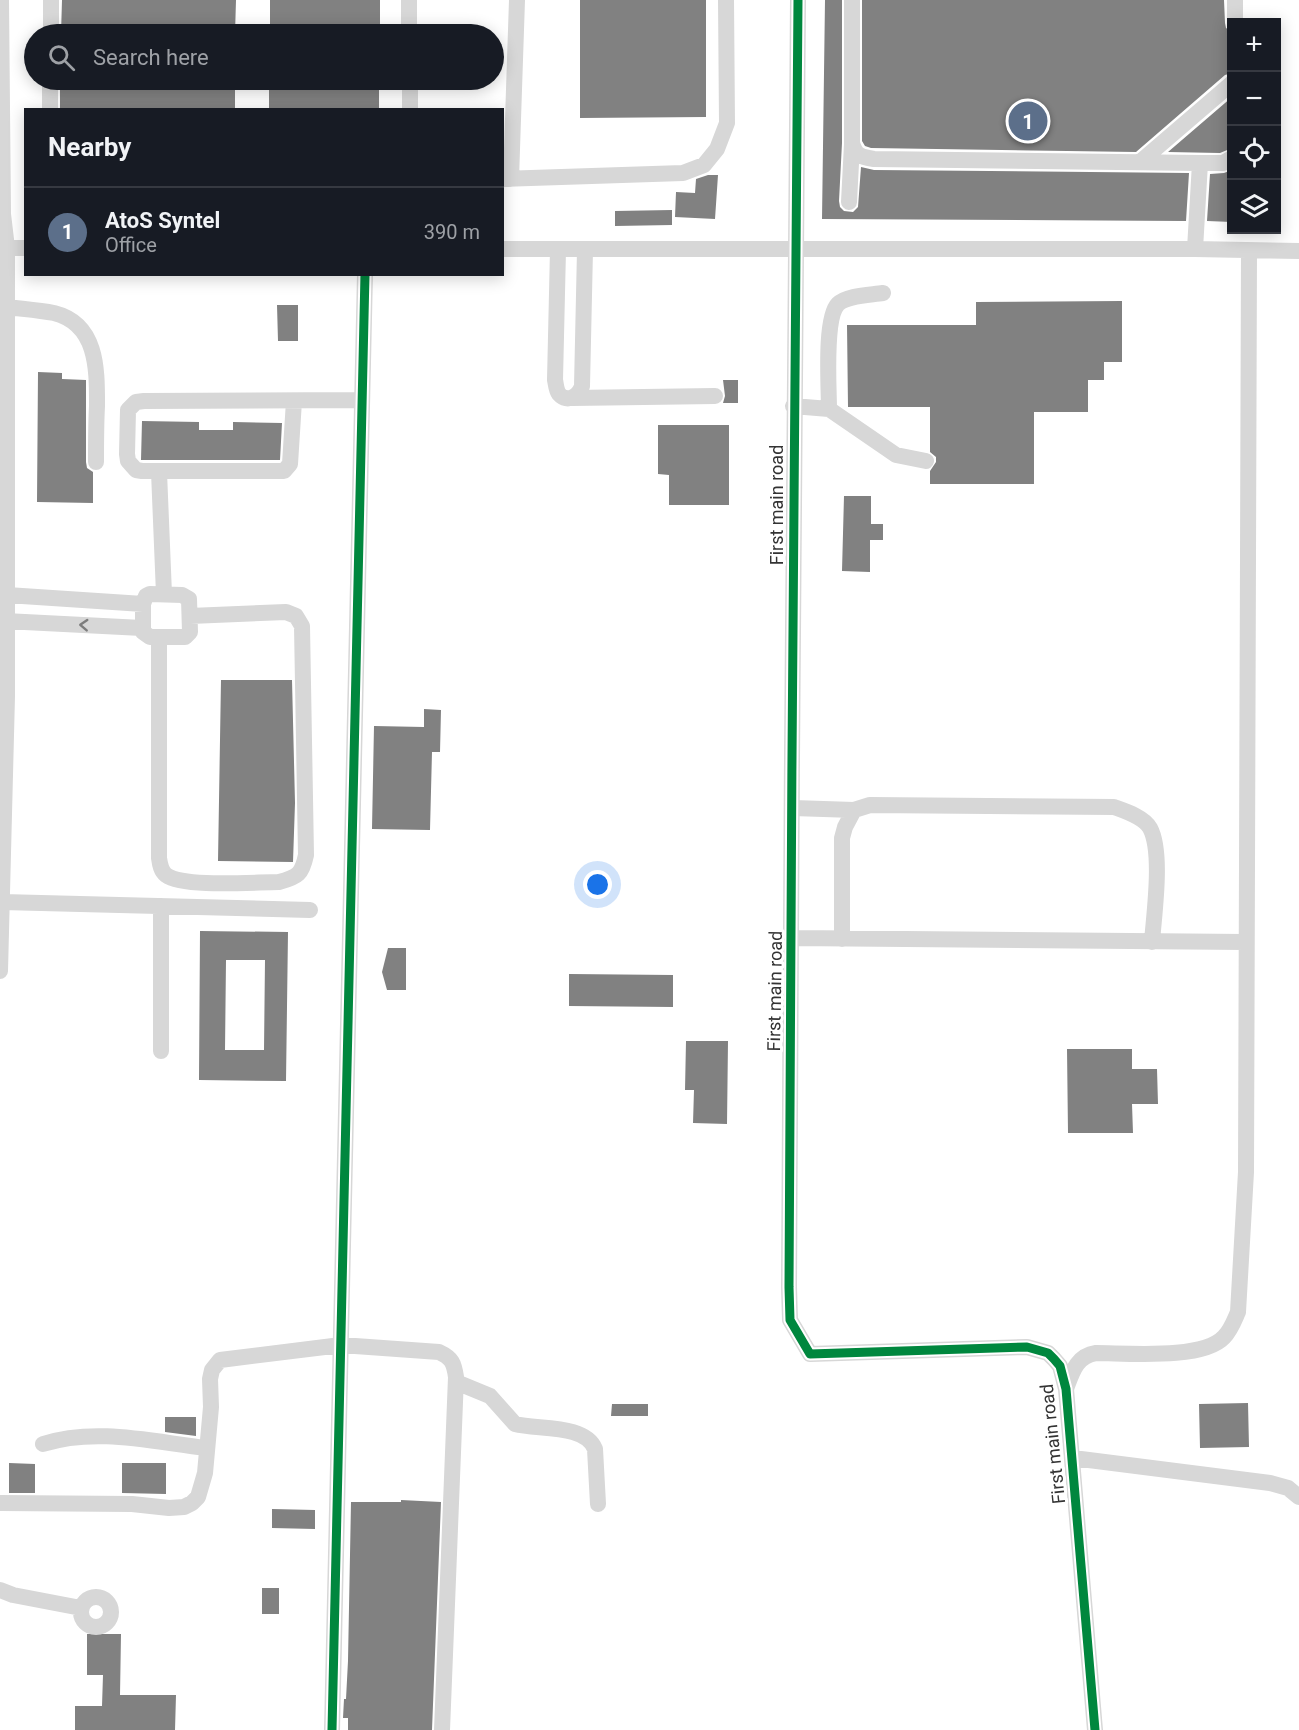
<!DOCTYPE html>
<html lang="en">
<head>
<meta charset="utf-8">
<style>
  :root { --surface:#171b24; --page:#20242c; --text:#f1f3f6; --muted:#9ea1a6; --line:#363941; --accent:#1a73e8 }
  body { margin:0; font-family:Roboto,sans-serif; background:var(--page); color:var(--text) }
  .controls { position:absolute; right:18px; top:18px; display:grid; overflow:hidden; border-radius:0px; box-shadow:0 3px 15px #0003 }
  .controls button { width:54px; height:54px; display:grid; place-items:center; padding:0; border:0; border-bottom:2px solid var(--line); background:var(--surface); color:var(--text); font:30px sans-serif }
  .you { position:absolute; left:598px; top:885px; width:21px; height:21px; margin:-15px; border:4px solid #fff; border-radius:50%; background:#1a73e8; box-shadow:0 0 0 9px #1a73e833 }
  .badge { display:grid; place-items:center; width:39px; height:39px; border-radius:50%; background:var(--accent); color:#fff; font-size:20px; font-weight:700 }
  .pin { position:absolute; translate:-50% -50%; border:3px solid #fff; box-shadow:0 2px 6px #0006 }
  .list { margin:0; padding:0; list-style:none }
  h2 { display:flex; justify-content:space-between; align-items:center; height:78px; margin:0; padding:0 24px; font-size:26px }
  h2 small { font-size:20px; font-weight:400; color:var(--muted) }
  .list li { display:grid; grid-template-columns:39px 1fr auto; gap:18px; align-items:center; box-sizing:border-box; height:90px; padding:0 24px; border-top:2px solid var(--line) }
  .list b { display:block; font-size:22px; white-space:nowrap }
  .list p { margin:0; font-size:20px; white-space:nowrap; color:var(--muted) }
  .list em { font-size:20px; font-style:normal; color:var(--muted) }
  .icon { flex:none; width:33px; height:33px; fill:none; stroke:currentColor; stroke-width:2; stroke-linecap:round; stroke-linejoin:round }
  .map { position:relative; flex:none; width:1299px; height:1730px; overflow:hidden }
  .search { position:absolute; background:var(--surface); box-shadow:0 3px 15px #0003; left:24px; top:24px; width:480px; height:66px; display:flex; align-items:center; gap:15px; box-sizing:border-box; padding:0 21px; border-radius:33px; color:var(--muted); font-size:22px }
  .panel { position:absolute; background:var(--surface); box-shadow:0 3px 15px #0003; left:24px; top:108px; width:480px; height:168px; border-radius:0px }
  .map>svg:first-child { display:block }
</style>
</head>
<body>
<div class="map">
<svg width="1299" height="1730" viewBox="0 0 1299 1730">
  <rect width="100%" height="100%" fill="#fff"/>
  <path fill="#818181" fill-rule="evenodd" d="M 62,0 L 236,0 L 235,34 L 61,34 Z
    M 270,0 L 380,0 L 380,34 L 270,34 Z
    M 580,0 L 706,0 L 706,117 L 580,118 Z
    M 825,0 L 842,0 L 842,143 L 839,201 L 840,207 L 844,211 L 853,212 L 858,207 L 861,167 L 874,170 L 1189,173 L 1186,221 L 822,219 Z
    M 862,0 L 1224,0 L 1225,23 L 1226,28 L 1232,32 L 1232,73 L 1225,75 L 1136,152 L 871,148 L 865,146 L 862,141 Z
    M 60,80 L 235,80 L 235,110 L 60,110 Z
    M 269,80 L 379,80 L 379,110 L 269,110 Z
    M 1232,97 L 1232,148 L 1220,153 L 1168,152 Z
    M 1232,170 L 1232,222 L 1207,221 L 1210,174 L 1224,173 Z
    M 708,175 L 718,175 L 715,219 L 675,217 L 676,192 L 695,193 L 696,179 Z
    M 672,210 L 672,225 L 615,226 L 615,211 Z
    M 1122,301 L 1122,362 L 1104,362 L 1104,380 L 1088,380 L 1088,412 L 1034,412 L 1034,484 L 930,484 L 930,471 L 936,462 L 936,457 L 930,452 L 930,407 L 848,407 L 847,325 L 976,325 L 976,302 Z
    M 277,305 L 298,305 L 298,341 L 278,341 Z
    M 38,372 L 62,373 L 62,379 L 86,380 L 86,462 L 87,468 L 93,472 L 93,503 L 37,502 Z
    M 723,380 L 738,380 L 738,403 L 723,403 L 725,396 Z
    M 142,421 L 199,422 L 199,430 L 233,430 L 233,422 L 282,423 L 280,460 L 141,460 Z
    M 658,425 L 729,425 L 729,505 L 669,505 L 669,475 L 658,474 Z
    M 844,496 L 871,496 L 871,524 L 883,524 L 883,540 L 870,540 L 870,572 L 842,571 Z
    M 221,680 L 292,680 L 295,803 L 293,862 L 218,861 Z
    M 424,709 L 441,710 L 440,752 L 432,752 L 430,830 L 372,829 L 374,726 L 424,727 Z
    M 200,931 L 288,932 L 286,1081 L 199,1080 ZM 226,960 L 265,960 L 264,1050 L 225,1050 Z
    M 388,948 L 406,948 L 406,990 L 387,990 L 382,972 Z
    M 569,974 L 673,975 L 673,1007 L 569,1006 Z
    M 686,1041 L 728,1041 L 727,1124 L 693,1123 L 694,1090 L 685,1090 Z
    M 1067,1049 L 1132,1049 L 1132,1069 L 1157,1069 L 1158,1104 L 1132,1104 L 1133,1133 L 1068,1133 Z
    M 1248,1403 L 1249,1447 L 1200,1448 L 1199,1404 Z
    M 612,1404 L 648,1404 L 648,1416 L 611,1416 Z
    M 165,1417 L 196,1417 L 196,1436 L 165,1432 Z
    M 9,1463 L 35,1464 L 35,1493 L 9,1493 Z
    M 122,1463 L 166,1463 L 166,1494 L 122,1493 Z
    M 401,1500 L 441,1502 L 432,1730 L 348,1730 L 348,1718 L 343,1718 L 344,1699 L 346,1699 L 348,1661 L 351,1502 L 401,1502 Z
    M 272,1509 L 315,1510 L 315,1529 L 272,1528 Z
    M 262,1588 L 279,1588 L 279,1614 L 262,1614 Z
    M 87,1634 L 121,1634 L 120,1695 L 176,1695 L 175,1730 L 75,1730 L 75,1706 L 102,1706 L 103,1675 L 87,1675 Z"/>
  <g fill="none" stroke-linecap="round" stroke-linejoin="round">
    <path stroke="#d7d7d7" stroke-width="16" d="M 409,0 L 409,34
      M 798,0 C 791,429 793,858 789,1287 L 790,1320 L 810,1354 L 1027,1347 L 1048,1353 L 1054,1359 L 1060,1366 L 1066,1389 L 1095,1730
      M 852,0 L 852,143 C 856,156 861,157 874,159 L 1200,163 L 1223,163 L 1232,158
      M 1235,0 L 1235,22
      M 51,34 L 51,0
      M 410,80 L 410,110
      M 50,110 L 50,80
      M 1140,162 L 1232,83
      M 502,179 L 683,173 L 704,165 L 717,149 L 727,123 L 726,0
      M 511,179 L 517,0
      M 849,202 L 852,144
      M 7,248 L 26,248
      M 502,249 L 1195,249 L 1299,251
      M 1195,249 L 1200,163
      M 558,250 L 555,380 C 556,384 556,390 559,394 C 568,404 579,395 582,386 L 585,250
      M 7,307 C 23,309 39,310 54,313 C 98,324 97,370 97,406 C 96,424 96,443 96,462
      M 572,398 L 715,396
      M 294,401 L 290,464 L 284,471 L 142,471 L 136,470 L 128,461 L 127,454 L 128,410 L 136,402 L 144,401 L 362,400
      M 793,406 L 829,409 L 896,455 L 926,461
      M 829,409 C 829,388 824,318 838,304 C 847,295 870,295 883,293
      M 159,472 L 164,594
      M 150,594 L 182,595 L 189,599 L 190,632 L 185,637 L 150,637 L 143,632 L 143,604 L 146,596 Z
      M 7,595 L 143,604
      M 5,621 L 142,628
      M 159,637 L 159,858 C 160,865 161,871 166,875 C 184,888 254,882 279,882 C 298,877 302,874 306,855 L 302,626 L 296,616 L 286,612 L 190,616
      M 793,808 L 854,810
      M 2,902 L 310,910
      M 161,906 L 161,1051
      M 793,938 L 1245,942
      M 842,939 L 842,838 L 845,827 L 854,810 L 870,805 L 1114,807 C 1125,811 1144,817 1150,828 C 1163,852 1154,914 1152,942
      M 0,971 L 7,696 L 7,248 L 3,214 L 1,0
      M 456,1382 L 490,1396 L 515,1424 C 538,1430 585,1424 595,1449 L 598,1504
      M 1066,1389 C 1072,1373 1076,1356 1096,1353 C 1127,1353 1203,1360 1224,1337 C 1231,1330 1234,1321 1238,1312 L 1246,1172 L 1249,251
      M 43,1444 C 96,1427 153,1442 207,1448
      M 1073,1458 L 1270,1483 L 1288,1488 L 1299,1497
      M 0,1503 L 132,1504 L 169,1508 L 184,1507 L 192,1503 L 198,1497 L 205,1473 L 211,1407 L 210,1379 L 212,1370 L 220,1360 L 341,1345 L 439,1352 C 452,1358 454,1363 456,1377 L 442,1730
      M 0,1590 L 13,1595 L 81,1608
      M81 1612a15 15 0 1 1 30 0a15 15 0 1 1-30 0Z
      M 332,1730 L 365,274"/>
    <defs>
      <path id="cycleway" d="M 798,0 C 791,429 793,858 789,1287 L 790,1320 L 810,1354 L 1027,1347 L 1048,1353 L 1054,1359 L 1060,1366 L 1066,1389 L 1095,1730
        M 332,1730 L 365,274"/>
    </defs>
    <use href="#cycleway" stroke="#fff" stroke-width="13"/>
    <use href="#cycleway" stroke="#00873e" stroke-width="9"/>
  </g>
  <defs><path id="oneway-chevron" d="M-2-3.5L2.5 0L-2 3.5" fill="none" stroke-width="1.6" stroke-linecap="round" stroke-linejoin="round" transform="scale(1.5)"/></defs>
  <use stroke="#7d7d7d" href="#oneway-chevron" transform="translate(84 625) rotate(-177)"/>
  <g text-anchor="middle" stroke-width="6" stroke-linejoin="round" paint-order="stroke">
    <g font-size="18" fill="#333" stroke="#fff">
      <text transform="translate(777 505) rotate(-90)" y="6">First main road</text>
      <text transform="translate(775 991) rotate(-89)" y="6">First main road</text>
      <text transform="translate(1053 1444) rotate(-96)" y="6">First main road</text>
    </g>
  </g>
</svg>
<div class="controls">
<button>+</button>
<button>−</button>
<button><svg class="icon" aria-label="locate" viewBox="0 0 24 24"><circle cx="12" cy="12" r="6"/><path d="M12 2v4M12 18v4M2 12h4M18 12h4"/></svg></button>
<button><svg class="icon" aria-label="layers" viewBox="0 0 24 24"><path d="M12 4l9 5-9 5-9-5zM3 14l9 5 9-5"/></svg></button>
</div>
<div class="you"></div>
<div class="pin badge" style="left:1028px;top:121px;background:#5c6f8a">1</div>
<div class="search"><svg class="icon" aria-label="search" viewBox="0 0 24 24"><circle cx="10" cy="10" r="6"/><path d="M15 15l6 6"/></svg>Search here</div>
<section class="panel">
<h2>Nearby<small></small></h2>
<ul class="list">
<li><span class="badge" style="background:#5c6f8a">1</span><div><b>AtoS Syntel</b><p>Office</p></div><em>390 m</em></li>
</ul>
</section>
</div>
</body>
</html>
